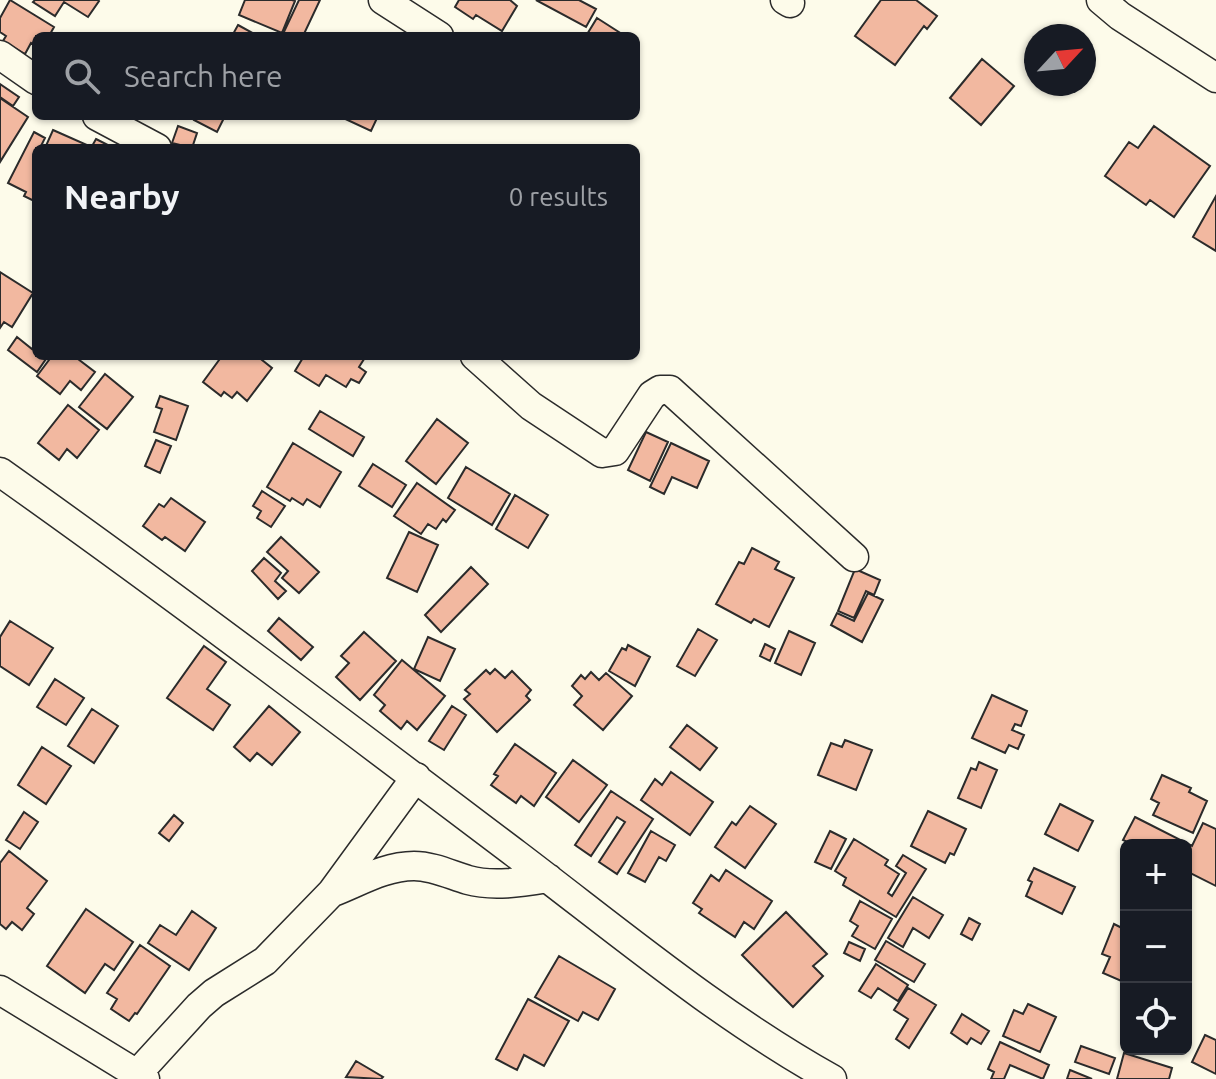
<!DOCTYPE html>
<html lang="en">
<head>
<meta charset="utf-8">
<style>
  :root { --surface:#171b24; --page:#242831; --text:#f1f3f6; --muted:#9ea1a6; --line:#363941 }
  body { margin:0; font-family:Ubuntu,sans-serif; background:var(--page); color:var(--text) }
  .controls { position:absolute; right:24px; bottom:24px; display:grid; overflow:hidden; border-radius:12px; box-shadow:0 2px 6px #0004 }
  .controls button { width:72px; height:72px; display:grid; place-items:center; padding:0; border:0; border-bottom:2px solid var(--line); background:var(--surface); color:var(--text); font:40px sans-serif }
  .compass { position:absolute; left:1024px; top:24px; width:72px; height:72px; border-radius:50%; background:var(--surface); box-shadow:0 2px 6px #0004; rotate:64deg }
  .list { margin:0; padding:0; list-style:none }
  h2 { display:flex; justify-content:space-between; align-items:center; height:104px; margin:0; padding:0 32px; font-size:34px }
  h2 small { font-size:26px; font-weight:400; color:var(--muted) }
  .icon { flex:none; width:44px; height:44px; fill:none; stroke:currentColor; stroke-width:2; stroke-linecap:round; stroke-linejoin:round }
  .map { position:relative; flex:none; width:1216px; height:1079px; overflow:hidden }
  .search { position:absolute; background:var(--surface); box-shadow:0 2px 6px #0004; left:32px; top:32px; width:608px; height:88px; display:flex; align-items:center; gap:20px; box-sizing:border-box; padding:0 28px; border-radius:12px; color:var(--muted); font-size:30px }
  .panel { position:absolute; background:var(--surface); box-shadow:0 2px 6px #0004; left:32px; top:144px; width:608px; height:216px; border-radius:12px }
  .map>svg:first-child { display:block }
</style>
</head>
<body>
<div class="map">
<svg width="1216" height="1079" viewBox="0 0 1216 1079">
  <rect width="100%" height="100%" fill="#fdfbea"/>
  <path fill="#f2b8a0" stroke="#2b2b2b" stroke-width="2" d="M 10,0 L 54,27 L 49,36 L 36,36 L 36,46 L 31,43 L 25,54 L 3,41 L 6,36 L 0,32 L 0,18 Z
    M 35,0 L 98,0 L 99,1 L 88,17 L 64,2 L 55,16 L 33,2 Z
    M 245,0 L 292,0 L 295,1 L 282,33 L 239,15 Z
    M 299,0 L 320,0 L 303,36 L 282,36 Z
    M 459,0 L 510,0 L 517,6 L 502,31 L 476,15 L 473,19 L 455,7 Z
    M 536,0 L 579,0 L 596,9 L 586,27 Z
    M 881,0 L 916,0 L 937,16 L 927,29 L 924,26 L 895,65 L 855,36 Z
    M 597,18 L 625,36 L 586,36 Z
    M 238,25 L 258,36 L 232,36 Z
    M 982,59 L 1014,86 L 981,125 L 950,98 Z
    M 0,84 L 19,97 L 13,106 L 0,97 Z
    M 0,98 L 28,117 L 0,162 Z
    M 196,116 L 225,116 L 217,132 L 194,120 Z
    M 339,116 L 378,116 L 371,131 Z
    M 178,126 L 197,133 L 192,148 L 172,143 Z
    M 1154,126 L 1210,166 L 1174,217 L 1150,200 L 1146,205 L 1105,176 L 1129,142 L 1138,148 Z
    M 53,130 L 87,145 L 86,148 L 45,148 Z
    M 34,132 L 45,138 L 40,148 L 36,148 L 34,201 L 24,196 L 26,192 L 8,183 Z
    M 96,139 L 112,147 L 112,148 L 91,148 Z
    M 1216,196 L 1216,251 L 1193,237 Z
    M 0,272 L 33,293 L 12,327 L 4,322 L 0,328 Z
    M 17,337 L 32,349 L 36,344 L 36,356 L 48,356 L 37,372 L 8,350 Z
    M 52,356 L 74,356 L 95,372 L 81,390 L 70,381 L 60,394 L 37,376 Z
    M 222,356 L 257,356 L 272,368 L 247,401 L 237,392 L 232,398 L 224,392 L 221,396 L 203,382 Z
    M 304,356 L 366,356 L 359,367 L 366,372 L 359,383 L 351,379 L 346,387 L 326,375 L 319,386 L 295,371 Z
    M 105,374 L 133,397 L 107,429 L 79,407 Z
    M 160,396 L 188,406 L 176,440 L 154,432 L 162,409 L 156,407 Z
    M 68,405 L 99,430 L 77,458 L 67,449 L 59,460 L 38,443 Z
    M 320,411 L 364,437 L 353,456 L 309,429 Z
    M 437,419 L 468,443 L 436,484 L 406,461 Z
    M 646,432 L 668,442 L 650,481 L 628,470 Z
    M 156,440 L 171,446 L 160,473 L 145,466 Z
    M 293,443 L 341,472 L 320,507 L 307,499 L 303,505 L 292,498 L 290,501 L 267,487 Z
    M 671,443 L 709,461 L 697,488 L 672,477 L 664,494 L 650,487 Z
    M 373,464 L 406,485 L 392,507 L 359,486 Z
    M 466,467 L 510,494 L 492,525 L 448,498 Z
    M 417,483 L 455,510 L 446,522 L 443,519 L 436,529 L 428,524 L 421,534 L 394,516 Z
    M 262,491 L 285,506 L 271,527 L 257,518 L 261,511 L 253,506 Z
    M 515,495 L 548,515 L 528,548 L 496,529 Z
    M 171,498 L 205,522 L 185,551 L 165,537 L 162,540 L 143,526 L 159,504 L 164,507 Z
    M 409,532 L 438,545 L 417,592 L 387,578 Z
    M 281,537 L 319,572 L 299,593 L 282,578 L 288,571 L 267,552 Z
    M 752,548 L 779,562 L 775,569 L 794,578 L 769,627 L 754,619 L 751,623 L 716,604 L 739,562 L 744,564 Z
    M 264,558 L 281,573 L 275,581 L 286,591 L 278,599 L 252,571 Z
    M 471,567 L 488,584 L 441,632 L 425,615 Z
    M 855,569 L 880,580 L 874,595 L 866,591 L 854,618 L 838,611 Z
    M 868,593 L 883,600 L 862,642 L 831,625 L 837,613 L 854,621 Z
    M 279,618 L 313,647 L 301,660 L 268,631 Z
    M 10,621 L 53,648 L 29,685 L 0,666 L 0,637 Z
    M 698,629 L 717,640 L 695,676 L 677,666 Z
    M 789,631 L 815,643 L 801,675 L 775,663 Z
    M 364,632 L 396,661 L 360,700 L 336,677 L 349,663 L 341,656 Z
    M 428,637 L 455,649 L 440,681 L 414,669 Z
    M 765,644 L 775,649 L 770,661 L 760,656 Z
    M 628,645 L 650,657 L 635,686 L 609,671 L 622,648 L 626,650 Z
    M 204,646 L 226,662 L 207,689 L 230,705 L 213,730 L 167,698 Z
    M 402,660 L 445,696 L 417,730 L 407,721 L 401,729 L 380,711 L 385,705 L 374,695 Z
    M 495,669 L 505,678 L 512,671 L 531,690 L 526,696 L 530,700 L 497,732 L 464,699 L 470,694 L 465,690 L 486,670 L 490,674 Z
    M 591,672 L 599,680 L 606,673 L 632,696 L 603,730 L 574,705 L 582,696 L 572,686 L 581,675 L 585,679 Z
    M 55,679 L 84,698 L 66,725 L 37,707 Z
    M 992,695 L 1027,711 L 1021,726 L 1015,724 L 1012,730 L 1024,735 L 1018,749 L 1009,745 L 1005,753 L 972,738 Z
    M 269,706 L 300,732 L 272,765 L 257,753 L 250,761 L 234,747 Z
    M 452,706 L 466,715 L 444,750 L 429,741 Z
    M 92,709 L 118,726 L 94,763 L 68,746 Z
    M 687,725 L 717,748 L 700,770 L 670,747 Z
    M 845,740 L 872,750 L 856,790 L 818,775 L 831,743 L 842,747 Z
    M 515,744 L 556,773 L 534,806 L 521,796 L 516,803 L 491,785 L 498,776 L 494,774 Z
    M 42,747 L 71,766 L 46,804 L 18,785 Z
    M 573,760 L 607,785 L 579,822 L 546,797 Z
    M 979,762 L 997,770 L 981,808 L 958,798 L 971,768 L 976,770 Z
    M 671,772 L 713,802 L 690,835 L 641,800 L 655,779 L 662,785 Z
    M 1162,775 L 1191,788 L 1189,792 L 1207,801 L 1193,833 L 1153,815 L 1159,803 L 1151,799 Z
    M 611,791 L 653,819 L 617,874 L 599,862 L 625,822 L 617,817 L 591,856 L 575,845 Z
    M 1060,804 L 1093,821 L 1078,851 L 1045,834 Z
    M 750,806 L 776,824 L 745,868 L 715,847 L 732,822 L 736,825 Z
    M 928,811 L 966,829 L 954,855 L 950,853 L 945,863 L 911,846 Z
    M 24,812 L 38,822 L 20,849 L 6,840 Z
    M 174,815 L 183,823 L 169,841 L 159,833 Z
    M 1135,817 L 1192,846 L 1203,823 L 1216,829 L 1216,886 L 1186,871 L 1186,845 L 1134,845 L 1123,840 Z
    M 651,831 L 675,845 L 666,861 L 659,857 L 645,882 L 628,873 Z
    M 830,831 L 846,839 L 831,869 L 815,862 Z
    M 854,839 L 888,860 L 885,865 L 899,874 L 888,893 L 892,896 L 906,873 L 896,866 L 903,855 L 926,869 L 896,917 L 843,885 L 846,878 L 835,871 Z
    M 9,851 L 47,881 L 27,908 L 34,914 L 22,930 L 12,922 L 6,929 L 0,924 L 0,863 Z
    M 1034,868 L 1075,887 L 1062,914 L 1026,896 L 1032,882 L 1028,880 Z
    M 726,870 L 772,901 L 754,929 L 744,922 L 735,937 L 699,913 L 702,909 L 693,903 L 711,875 L 719,881 Z
    M 913,897 L 943,915 L 929,938 L 913,928 L 903,947 L 888,938 Z
    M 860,901 L 892,919 L 875,949 L 852,936 L 858,926 L 850,921 Z
    M 86,909 L 133,942 L 114,970 L 105,964 L 85,993 L 47,966 Z
    M 192,911 L 216,928 L 189,970 L 148,943 L 160,925 L 176,935 Z
    M 786,912 L 827,954 L 813,966 L 823,976 L 793,1007 L 742,955 Z
    M 969,918 L 980,924 L 972,940 L 961,934 Z
    M 1126,918 L 1126,983 L 1103,973 L 1110,957 L 1102,954 L 1114,924 L 1122,928 Z
    M 886,941 L 925,964 L 914,982 L 875,960 Z
    M 849,942 L 865,949 L 860,961 L 844,953 Z
    M 140,945 L 170,966 L 137,1014 L 135,1013 L 129,1021 L 111,1009 L 117,999 L 107,993 Z
    M 559,956 L 615,989 L 598,1020 L 583,1012 L 578,1021 L 535,997 Z
    M 876,964 L 908,985 L 898,1001 L 878,988 L 871,998 L 859,991 Z
    M 908,988 L 936,1005 L 909,1048 L 896,1039 L 908,1019 L 894,1010 Z
    M 528,999 L 569,1021 L 544,1066 L 524,1055 L 517,1070 L 496,1059 Z
    M 1028,1004 L 1056,1017 L 1040,1052 L 1003,1036 L 1014,1010 L 1023,1014 Z
    M 962,1014 L 989,1031 L 981,1044 L 971,1038 L 967,1044 L 951,1033 Z
    M 1205,1035 L 1216,1040 L 1216,1074 L 1192,1062 Z
    M 1000,1042 L 1049,1065 L 1043,1079 L 1010,1065 L 1004,1079 L 991,1079 L 994,1072 L 988,1069 Z
    M 1081,1046 L 1115,1058 L 1109,1074 L 1075,1062 Z
    M 1124,1053 L 1172,1068 L 1169,1079 L 1117,1079 Z
    M 356,1061 L 383,1077 L 381,1079 L 346,1077 Z
    M 1070,1070 L 1092,1079 L 1067,1079 Z"/>
  <g fill="none" stroke-linecap="round" stroke-linejoin="round">
    <defs>
      <path id="minor" d="M 383,0 L 439,36
        M 785,0 L 790,3
        M 1101,0 L 1120,16 L 1216,78
        M 0,55 L 36,80
        M 97,116 L 157,148
        M 475,356 L 531,406 L 602,453 L 615,451 L 652,395 L 660,390 L 670,390 L 854,557
        M 0,472 C 175,596 345,725 516,854 C 619,932 719,1016 832,1079
        M 333,892 C 359,882 385,866 414,866 C 433,866 451,875 468,880 C 493,887 523,882 548,878
        M 0,990 L 145,1079
        M 137,1074 L 199,1006 L 214,993 L 265,961 L 332,892 L 416,777"/>
    </defs>
    <use href="#minor" stroke="#2b2b2b" stroke-width="31"/>
    <use href="#minor" stroke="#fdfbea" stroke-width="28"/>
  </g>
</svg>
<div class="controls">
<button>+</button>
<button>−</button>
<button><svg class="icon" aria-label="locate" viewBox="0 0 24 24"><circle cx="12" cy="12" r="6"/><path d="M12 2v4M12 18v4M2 12h4M18 12h4"/></svg></button>
</div>
<svg class="compass" viewBox="-18 -18 36 36"><path d="M0-13l5 13h-10z" fill="#e53935"/><path d="M0 13l5-13h-10z" fill="#9ea1a6"/></svg>
<div class="search"><svg class="icon" aria-label="search" viewBox="0 0 24 24"><circle cx="10" cy="10" r="6"/><path d="M15 15l6 6"/></svg>Search here</div>
<section class="panel">
<h2>Nearby<small>0 results</small></h2>
<ul class="list">
</ul>
</section>
</div>
</body>
</html>
